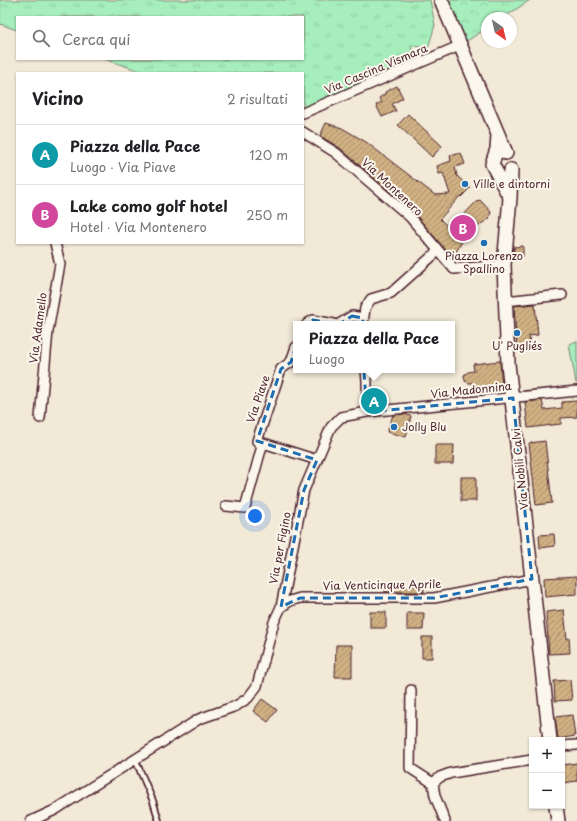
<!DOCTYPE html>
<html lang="it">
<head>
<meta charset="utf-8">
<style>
  :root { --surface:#fff; --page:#f6f6f6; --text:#202124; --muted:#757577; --line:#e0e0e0; --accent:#2563eb }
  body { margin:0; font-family:"Playpen Sans",sans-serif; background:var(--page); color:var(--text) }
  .controls { position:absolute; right:12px; bottom:12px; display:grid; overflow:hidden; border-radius:0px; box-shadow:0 1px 3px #0004 }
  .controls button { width:36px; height:36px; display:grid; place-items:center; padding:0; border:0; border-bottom:1px solid var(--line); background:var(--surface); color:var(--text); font:20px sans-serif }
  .compass { position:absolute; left:481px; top:12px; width:36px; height:36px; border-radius:50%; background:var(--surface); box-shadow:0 1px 3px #0004; rotate:146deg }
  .you { position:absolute; left:255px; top:516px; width:14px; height:14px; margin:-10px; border:3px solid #fff; border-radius:50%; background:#1a73e8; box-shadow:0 0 0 6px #1a73e833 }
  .badge { display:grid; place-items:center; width:26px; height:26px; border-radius:50%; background:var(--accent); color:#fff; font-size:13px; font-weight:700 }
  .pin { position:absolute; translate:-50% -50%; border:2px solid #fff; box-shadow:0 1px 4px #0006 }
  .popup { position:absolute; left:293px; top:321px; width:162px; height:52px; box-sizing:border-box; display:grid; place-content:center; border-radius:0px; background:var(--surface); filter:drop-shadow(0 1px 3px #0005); font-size:13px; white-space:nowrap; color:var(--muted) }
  .popup b { font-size:15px; color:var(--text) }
  .popup::after { content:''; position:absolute; left:50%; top:100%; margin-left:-8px; border:8px solid transparent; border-top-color:var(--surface) }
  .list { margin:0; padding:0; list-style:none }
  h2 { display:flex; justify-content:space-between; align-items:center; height:52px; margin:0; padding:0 16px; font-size:17px }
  h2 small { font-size:13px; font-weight:400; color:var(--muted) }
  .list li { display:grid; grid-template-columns:26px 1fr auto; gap:12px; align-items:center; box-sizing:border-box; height:60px; padding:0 16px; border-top:1px solid var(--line) }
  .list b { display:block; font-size:15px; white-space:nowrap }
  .list p { margin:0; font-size:13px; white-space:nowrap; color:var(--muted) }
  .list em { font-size:13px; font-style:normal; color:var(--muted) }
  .icon { flex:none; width:22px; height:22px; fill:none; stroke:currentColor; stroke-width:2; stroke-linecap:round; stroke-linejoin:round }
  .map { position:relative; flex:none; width:577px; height:821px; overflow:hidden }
  .search { position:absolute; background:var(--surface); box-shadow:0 1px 3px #0004; left:16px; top:16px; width:288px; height:44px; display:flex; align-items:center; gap:10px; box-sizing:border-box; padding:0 14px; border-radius:0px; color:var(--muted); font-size:15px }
  .panel { position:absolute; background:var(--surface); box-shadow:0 1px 3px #0004; left:16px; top:72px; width:288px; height:172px; border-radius:0px }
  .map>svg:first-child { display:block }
</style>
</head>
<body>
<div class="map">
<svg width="577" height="821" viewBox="0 0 577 821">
  <defs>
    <pattern id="grass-tufts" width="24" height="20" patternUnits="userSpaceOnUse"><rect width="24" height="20" fill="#a6eebc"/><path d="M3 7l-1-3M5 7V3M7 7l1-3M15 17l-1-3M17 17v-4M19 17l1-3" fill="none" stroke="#90cca2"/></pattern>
    <pattern id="forest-crowns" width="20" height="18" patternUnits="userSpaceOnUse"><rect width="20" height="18" fill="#a6eebc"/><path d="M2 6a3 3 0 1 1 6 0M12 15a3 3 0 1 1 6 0" fill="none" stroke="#90cca2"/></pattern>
    <pattern id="building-hatch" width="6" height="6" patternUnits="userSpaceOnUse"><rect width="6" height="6" fill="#cfb183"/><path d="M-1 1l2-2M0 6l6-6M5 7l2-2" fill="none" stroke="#aa8f6b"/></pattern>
  </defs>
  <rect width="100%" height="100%" fill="#f2e9d7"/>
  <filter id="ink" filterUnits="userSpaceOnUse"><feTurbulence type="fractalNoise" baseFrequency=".025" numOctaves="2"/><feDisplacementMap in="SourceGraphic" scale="8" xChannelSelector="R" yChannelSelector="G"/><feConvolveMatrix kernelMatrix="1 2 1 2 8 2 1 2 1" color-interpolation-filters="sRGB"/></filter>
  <g filter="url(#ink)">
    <path fill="url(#grass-tufts)" stroke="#788674" d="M 0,0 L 430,0 L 435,25 L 428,48 L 411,46 L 416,65 L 303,110 L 303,73 L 146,73 L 104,59 L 303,59 L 303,17 L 17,17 L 17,30 L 0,24 Z"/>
    <path fill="url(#forest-crowns)" stroke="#788674" d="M 441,0 L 530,0 L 503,18 L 487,18 L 487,28 L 459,46 Z"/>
    <path fill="#a6eebc" stroke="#788674" d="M 577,341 L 577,383 L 576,383 L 569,344 Z"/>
    <path fill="url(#building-hatch)" stroke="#4a1f2b" d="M 397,86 L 403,98 L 392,104 L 396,111 L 382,117 L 376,105 L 382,102 L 379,98 L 385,94 L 385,92 Z
      M 408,114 L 442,146 L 432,157 L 398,125 Z
      M 326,123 L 342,128 L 366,142 L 435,195 L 450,194 L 443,173 L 439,174 L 437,166 L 451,161 L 450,156 L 461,153 L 465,164 L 455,167 L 457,176 L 470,188 L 461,197 L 460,196 L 440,219 L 450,229 L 477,201 L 480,200 L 491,212 L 489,219 L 481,224 L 461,243 L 455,254 L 450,255 L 414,213 L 340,148 L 320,136 Z
      M 523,246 L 523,257 L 514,258 L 514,247 Z
      M 535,304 L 538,335 L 529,336 L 530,347 L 517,349 L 514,306 Z
      M 500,361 L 502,386 L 481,390 L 481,387 L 475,388 L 474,383 L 469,383 L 465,381 L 464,375 L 468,372 L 474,371 L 473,364 Z
      M 542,400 L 544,410 L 562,408 L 562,402 L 577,401 L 577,417 L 561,418 L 561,424 L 528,428 L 525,402 Z
      M 404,414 L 411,416 L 406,437 L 387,432 L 393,415 Z
      M 545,441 L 552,503 L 536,505 L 529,443 Z
      M 435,445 L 454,445 L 453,464 L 435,464 Z
      M 461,477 L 476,477 L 476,501 L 461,501 Z
      M 554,534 L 555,546 L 540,548 L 539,535 Z
      M 577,576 L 577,594 L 545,597 L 544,578 Z
      M 385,585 L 424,586 L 424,592 L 385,592 Z
      M 564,610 L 567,639 L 569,638 L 570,653 L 549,654 L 546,612 Z
      M 370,612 L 386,612 L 386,628 L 370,628 Z
      M 407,613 L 424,613 L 423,630 L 407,630 Z
      M 422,637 L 432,637 L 432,658 L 422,658 Z
      M 336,645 L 352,645 L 352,677 L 335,677 Z
      M 570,680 L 572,700 L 555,701 L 554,681 Z
      M 262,699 L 277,710 L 268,722 L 253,711 Z
      M 572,715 L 575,736 L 558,739 L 555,717 Z
      M 577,763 L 577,781 L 563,783 L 562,765 Z"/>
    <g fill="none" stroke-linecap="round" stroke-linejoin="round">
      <defs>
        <path id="lane" d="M 135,759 L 153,801 L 159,821"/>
        <path id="street" d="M 303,113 L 459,46
          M 303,132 L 336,153 L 410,217 L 454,269 L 504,265
          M 505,301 L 562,295
          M 307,324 L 313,320 L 334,324
          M 339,324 L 352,316 L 363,318
          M 363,324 L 365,308 L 371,299 L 391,293 L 438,251
          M 366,370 L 367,381 L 367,412
          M 40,418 L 48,331 L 60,264 L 55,243
          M 257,441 L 317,460
          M 226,506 L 245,508 L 262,446 L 257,441 L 281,369 L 291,362 L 296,347
          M 281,607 L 290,601 L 300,598 L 434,598 L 532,579
          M 411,690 L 410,768 L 433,783
          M 562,746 L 577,745
          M 433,783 L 440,777 L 451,773 L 532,760
          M 433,783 L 435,796 L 445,821
          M 31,821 L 55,810 L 199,719 L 236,706 L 248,698 L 257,686 L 274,622 L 281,607 L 304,490 L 331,427 L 341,417 L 367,412 L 577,391"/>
        <path id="secondary" d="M 441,0 L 506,153
          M 498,135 L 497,149 L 492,164 L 508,194
          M 511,170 L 510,198 L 504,265 L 508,364 L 550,740
          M 556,806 L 558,821"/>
      </defs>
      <use href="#lane" stroke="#4a1f2b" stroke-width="8"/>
      <use href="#street" stroke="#4a1f2b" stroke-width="12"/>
      <use href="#secondary" stroke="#4a1f2b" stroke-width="16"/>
      <use href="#lane" stroke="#fbf7ec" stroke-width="4.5"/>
      <use href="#street" stroke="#fbf7ec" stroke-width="9"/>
      <use href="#secondary" stroke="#fbf7ec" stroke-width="13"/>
    </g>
  </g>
  <path fill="none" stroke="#1f6fb2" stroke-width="3" stroke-dasharray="8 5" stroke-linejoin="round" d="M 352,316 L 363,318 L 362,347 L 367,412 L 513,398 L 532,579 L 434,598 L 300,598 L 281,607 L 304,490 L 317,460 L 257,441 L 281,369 L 291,362 L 302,328 L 313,320 L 338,325 Z"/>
  <g fill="#1f6fb2" stroke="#fbf7ec" stroke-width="1.5">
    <circle cx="465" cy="184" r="4"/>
    <circle cx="484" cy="243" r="4"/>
    <circle cx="517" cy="333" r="4"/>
    <circle cx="394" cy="427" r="4"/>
  </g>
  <g text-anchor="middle" stroke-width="4" stroke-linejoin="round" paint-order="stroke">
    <g font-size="11" fill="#4a1f2b" stroke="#fbf7ec">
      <text transform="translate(376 69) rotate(-23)" y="4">Via Cascina Vismara</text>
      <text transform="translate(392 187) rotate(43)" y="4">Via Montenero</text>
      <text transform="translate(38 328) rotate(-82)" y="4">Via Adamello</text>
      <text transform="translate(471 390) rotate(-6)" y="4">Via Madonnina</text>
      <text transform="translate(258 399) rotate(-71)" y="4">Via Piave</text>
      <text transform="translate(520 469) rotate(-96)" y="4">Via Nobili Calvi</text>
      <text transform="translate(280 548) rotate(-79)" y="4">Via per Figino</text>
      <text transform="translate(382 585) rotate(-1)" y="4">Via Venticinque Aprile</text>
    </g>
    <g font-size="11" fill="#4a1f2b" stroke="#fbf7ec" text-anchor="start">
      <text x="473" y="188">Ville e dintorni</text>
      <text x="484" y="260" text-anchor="middle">Piazza Lorenzo<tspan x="484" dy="13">Spallino</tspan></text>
      <text x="517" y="350" text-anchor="middle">U' Pugliés</text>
      <text x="402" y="431">Jolly Blu</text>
    </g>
  </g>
</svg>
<div class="controls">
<button>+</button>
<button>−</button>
</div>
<svg class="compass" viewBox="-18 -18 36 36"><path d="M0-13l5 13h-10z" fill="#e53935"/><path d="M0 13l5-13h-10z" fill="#757577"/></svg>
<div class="you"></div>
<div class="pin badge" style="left:374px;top:401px;background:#0f9aa8">A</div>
<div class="popup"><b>Piazza della Pace</b>Luogo</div>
<div class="pin badge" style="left:463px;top:228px;background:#d1479c">B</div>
<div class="search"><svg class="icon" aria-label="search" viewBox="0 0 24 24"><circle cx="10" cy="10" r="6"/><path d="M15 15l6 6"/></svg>Cerca qui</div>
<section class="panel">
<h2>Vicino<small>2 risultati</small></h2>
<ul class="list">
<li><span class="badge" style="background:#0f9aa8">A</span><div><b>Piazza della Pace</b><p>Luogo · Via Piave</p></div><em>120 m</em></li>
<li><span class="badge" style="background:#d1479c">B</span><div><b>Lake como golf hotel</b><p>Hotel · Via Montenero</p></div><em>250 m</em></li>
</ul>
</section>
</div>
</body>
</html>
